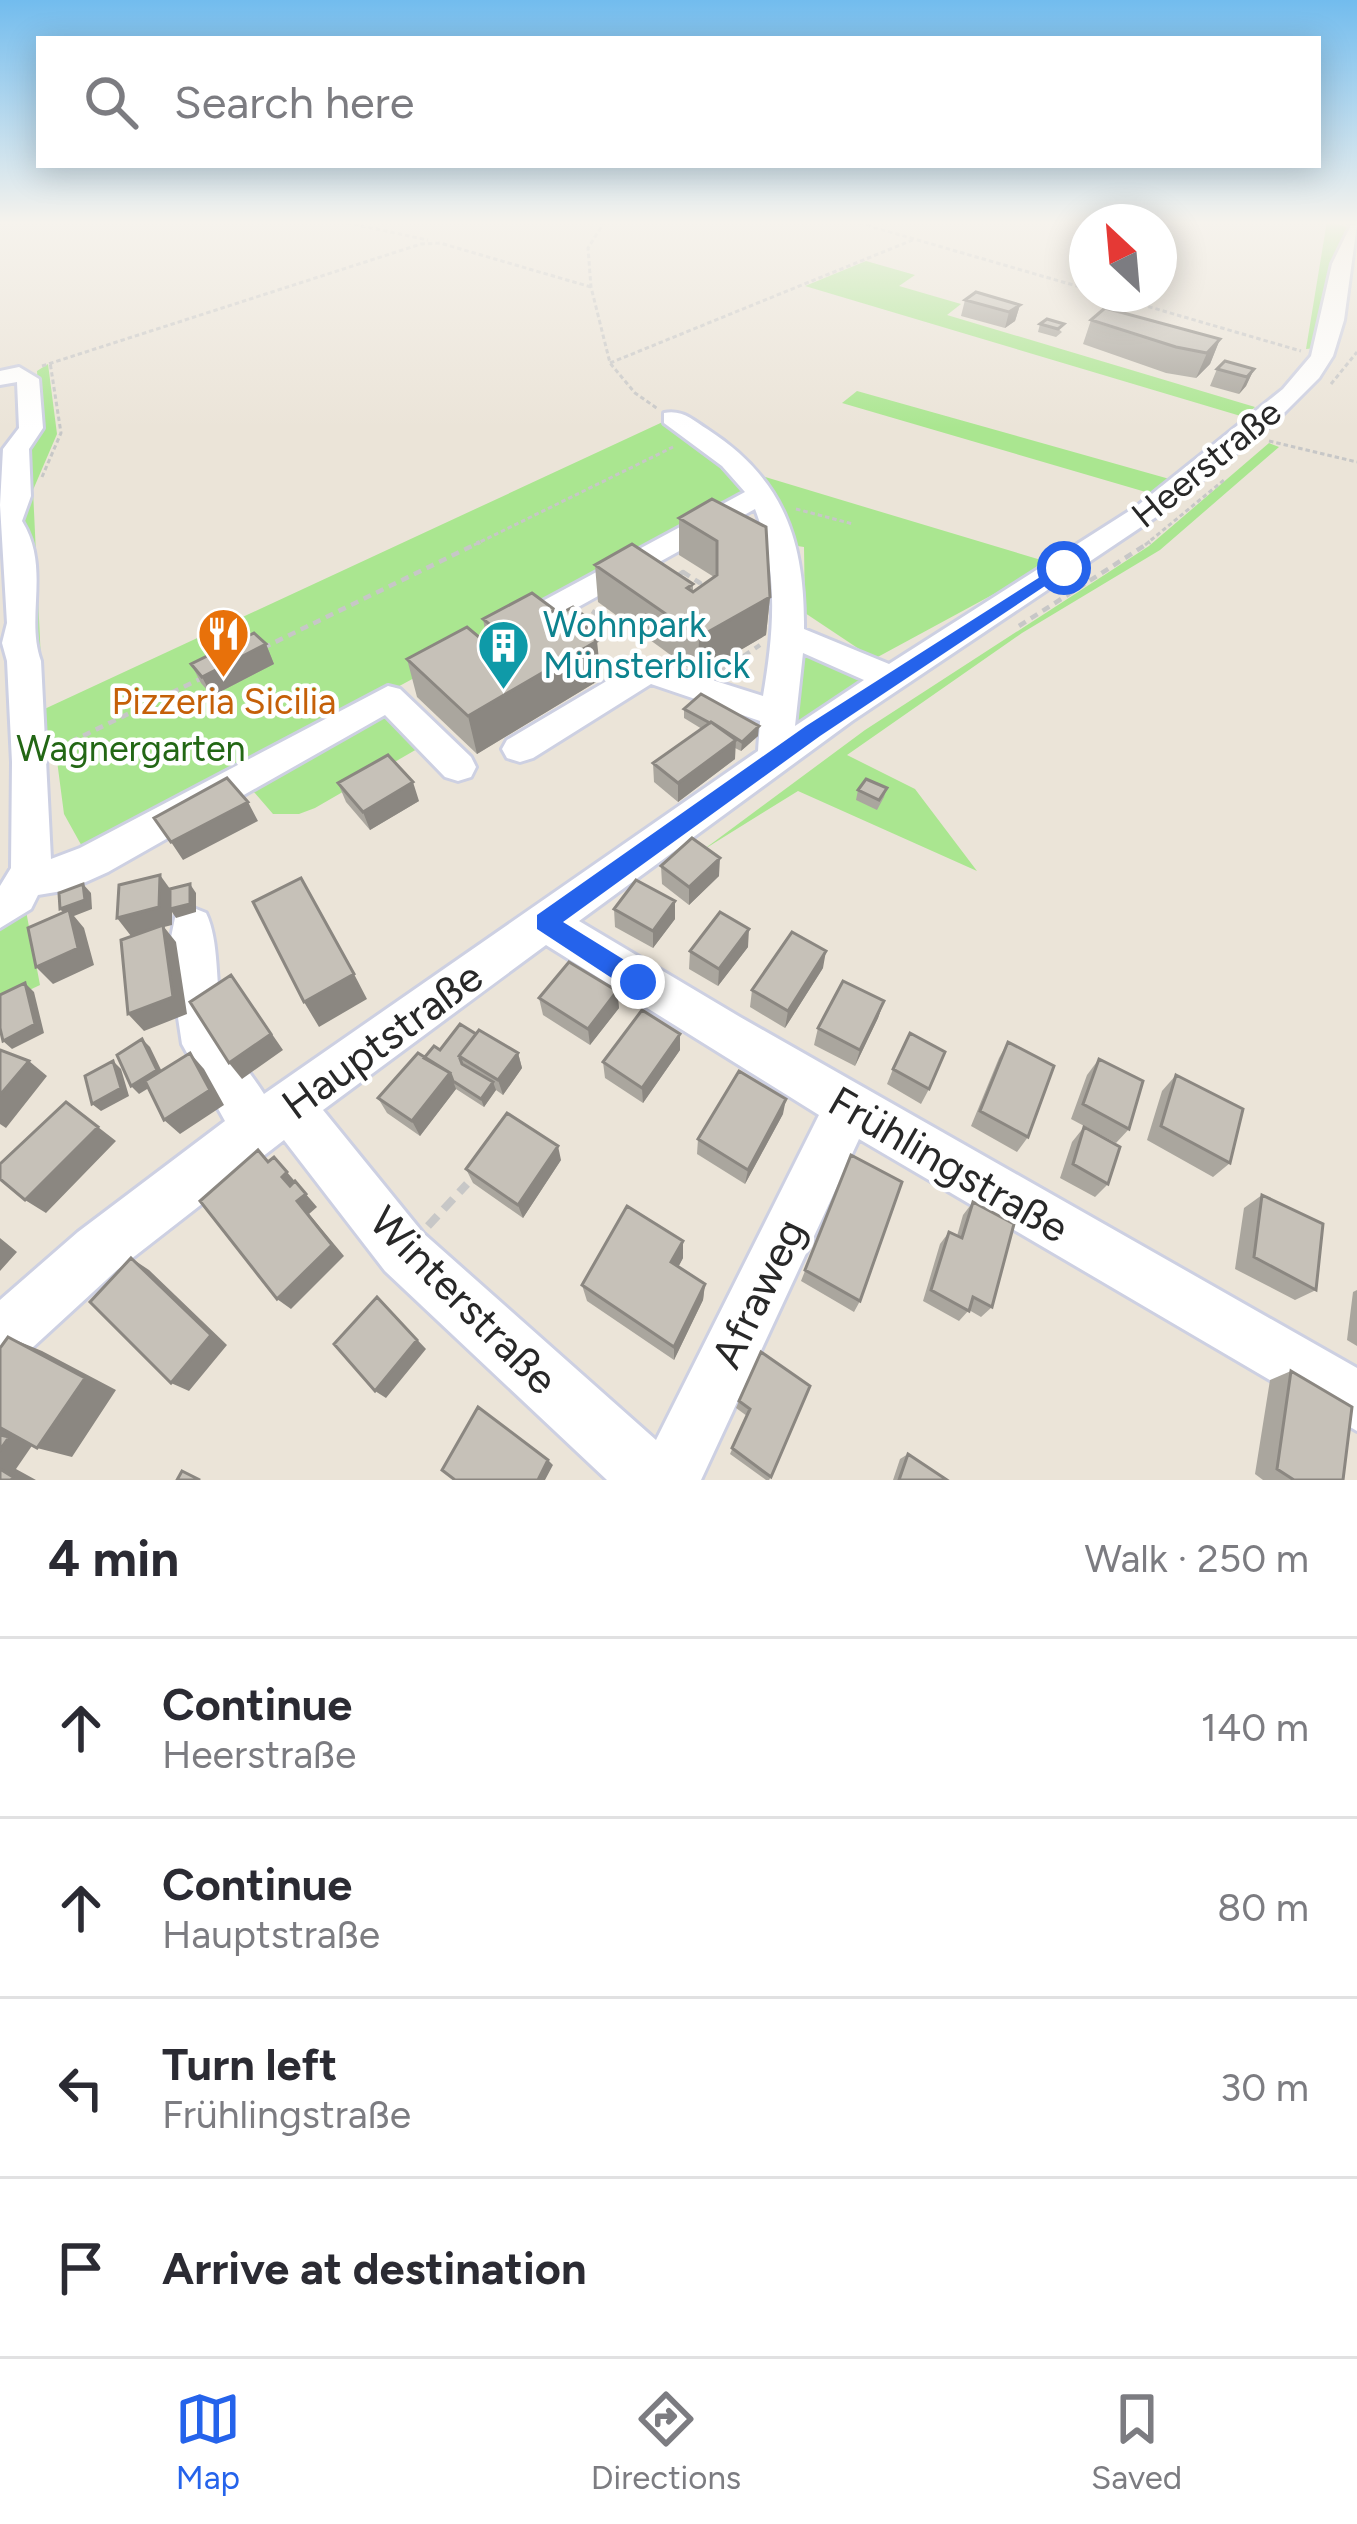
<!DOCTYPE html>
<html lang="en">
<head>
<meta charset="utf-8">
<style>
	body { margin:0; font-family:Figtree,sans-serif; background:#f2f2f3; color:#2b2b33 }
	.compass { position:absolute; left:1069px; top:204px; width:108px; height:108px; border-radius:50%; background:#fff; box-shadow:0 6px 30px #0003; rotate:334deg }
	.stop { position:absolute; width:36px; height:36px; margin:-27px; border:9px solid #2563eb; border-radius:50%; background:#fff }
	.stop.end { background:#2563eb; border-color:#fff; box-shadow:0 3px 12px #0008 }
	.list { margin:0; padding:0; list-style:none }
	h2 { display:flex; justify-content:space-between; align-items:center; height:156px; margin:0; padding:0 48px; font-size:51px }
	h2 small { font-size:39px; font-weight:400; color:#7c7c81 }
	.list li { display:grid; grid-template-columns:78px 1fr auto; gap:36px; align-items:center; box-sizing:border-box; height:180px; padding:0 48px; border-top:3px solid #e1e1e2 }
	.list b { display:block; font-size:45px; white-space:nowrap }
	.list p { margin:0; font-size:39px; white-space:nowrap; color:#7c7c81 }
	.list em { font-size:39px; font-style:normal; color:#7c7c81 }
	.icon { flex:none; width:66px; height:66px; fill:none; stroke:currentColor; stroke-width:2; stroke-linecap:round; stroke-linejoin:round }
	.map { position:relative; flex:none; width:1357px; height:1480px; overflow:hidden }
	.search { position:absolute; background:#fff; box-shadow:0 6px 30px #0003; left:36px; right:36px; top:36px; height:132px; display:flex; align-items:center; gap:30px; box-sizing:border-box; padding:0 42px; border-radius:0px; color:#7c7c81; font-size:45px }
	.sheet { height:876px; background:#fff }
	nav { display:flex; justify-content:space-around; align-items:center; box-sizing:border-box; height:168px; border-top:3px solid #e1e1e2; background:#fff; font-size:33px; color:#7c7c81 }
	nav a { display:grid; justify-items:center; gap:6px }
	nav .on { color:#2563eb }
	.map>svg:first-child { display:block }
	.green { fill:#aae690 }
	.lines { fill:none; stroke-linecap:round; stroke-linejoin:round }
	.minor-casing { stroke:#cdd0e2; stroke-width:6 }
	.path-far2 { stroke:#c7c7c7; stroke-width:3; stroke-dasharray:4.5 3; stroke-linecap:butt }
	.path-far1 { stroke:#c7c7c7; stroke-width:4.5; stroke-dasharray:8 6; stroke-linecap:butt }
	.path { stroke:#c7c7c7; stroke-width:8; stroke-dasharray:14 9; stroke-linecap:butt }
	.minor { fill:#fff; fill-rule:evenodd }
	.wall { fill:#aaa69e }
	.shaded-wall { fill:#8b8781 }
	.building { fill:#c6c1b8; stroke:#8b8781; stroke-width:3 }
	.route { fill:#2563eb }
	.labels { text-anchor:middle; stroke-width:9; stroke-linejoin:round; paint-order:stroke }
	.street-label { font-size:36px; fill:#282828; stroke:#fff }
	.culture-label { font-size:36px; fill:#0d838f; stroke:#fff; text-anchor:start }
	.food-label { font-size:36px; fill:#c56008; stroke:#fff }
	.park-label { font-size:36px; fill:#236715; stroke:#fff }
	.near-street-label { font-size:42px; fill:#282828; stroke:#fff }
</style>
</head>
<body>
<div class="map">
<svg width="1357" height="1480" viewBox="0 0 1357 1480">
	<rect width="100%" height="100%" fill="#ebe4d8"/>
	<path class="green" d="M 1327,221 L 1350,228 L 1333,265 L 1318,348 L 1306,349 Z
		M 866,261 L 915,275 L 899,286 L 961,304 L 947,315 L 1255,407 L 1244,417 L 805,286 Z
		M 48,364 L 57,434 L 33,490 L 43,704 L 17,511 L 21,450 L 40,422 L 37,371 Z
		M 857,391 L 1173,480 L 1156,495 L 842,403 Z
		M 667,420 L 730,462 L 721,469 L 751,496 L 94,851 L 84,850 L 64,814 L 56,753 L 45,743 L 38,712 Z
		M 1269,443 L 1279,447 L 1160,550 L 1022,633 L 847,755 L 915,789 L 977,871 L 798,791 L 703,850 L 865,730 L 1149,546 Z
		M 755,474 L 1051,563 L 874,659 L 805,613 L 804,547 L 791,545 Z
		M 801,650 L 872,675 L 800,724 L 791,723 Z
		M 388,713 L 424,745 L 315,808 L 299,814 L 273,814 L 247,784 Z
		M 23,895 L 40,985 L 0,1004 L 0,919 Z"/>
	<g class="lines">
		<defs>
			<path id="minor" d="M 1357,224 L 1344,320 L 1333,356 L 1319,378 L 1278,419 L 1156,517 L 852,721 L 579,921 L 740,1017 L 1357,1368 L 1357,1431 L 859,1139 L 701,1480 L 607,1480 L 385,1271 L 284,1140 L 117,1270 L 20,1359 L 0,1368 L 0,1300 L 78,1232 L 225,1121 L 182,1044 L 168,952 L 176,913 L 191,907 L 206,913 C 222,946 213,1000 227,1037 C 235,1056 253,1076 264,1094 L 758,751 L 760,721 L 651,684 L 533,758 L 520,762 L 507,758 L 502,749 L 507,740 L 637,663 L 652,661 L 763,696 C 774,632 779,571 755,509 L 524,637 L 502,637 L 497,630 L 502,623 L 745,492 L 722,466 L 664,423 L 664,413 C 682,409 693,420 707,429 C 783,478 805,540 804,629 L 889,664 L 1137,506 L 1283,389 L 1311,356 L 1332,264 L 1351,225 ZM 803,653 L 864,680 L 795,726 ZM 546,945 L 819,1115 L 656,1440 L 423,1233 L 323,1110 Z
				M 19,367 L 39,379 L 43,428 L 29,449 L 31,496 L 22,521 C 51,568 25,617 41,661 L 51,859 L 80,848 L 388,686 L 400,689 L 471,757 L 476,767 L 471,777 L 458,781 L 445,777 L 385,715 L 108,872 L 68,890 L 38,895 L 31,909 L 0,928 L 0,886 L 11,868 L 12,762 L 7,661 L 2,643 L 7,623 L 0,505 L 3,449 L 19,428 L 17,382 L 0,385 L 0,371 Z"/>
		</defs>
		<use href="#minor" class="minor-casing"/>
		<path class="path-far2" d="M 339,221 L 428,240
			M 605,221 L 588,248 L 591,287 L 610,363 L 635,393 L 658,409
			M 852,221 L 1087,289
			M 1105,294 L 1301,351
			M 610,363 L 915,239
			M 42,366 L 421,244 L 440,243 L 591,287
			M 1331,384 L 1357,352
			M 1269,441 L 1357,462
			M 42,477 L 61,433 L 50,362
			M 796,509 L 853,524
			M 474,545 L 673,447
			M 1145,545 L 1224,480"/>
		<path class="path-far1" d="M 683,572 L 700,583 L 700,605 L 694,609 L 660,586 Z
			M 592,611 L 603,618 L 610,616
			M 1019,626 L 1150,542
			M 263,648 L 480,542
			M 720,672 L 760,645
			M 58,748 L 204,677"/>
		<path class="path" d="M 428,1226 L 467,1184"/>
		<use href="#minor" class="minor"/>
	</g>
	<path class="wall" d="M 965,300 L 1020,305 L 1015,321 L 1005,328 L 961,316 Z
		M 1047,319 L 1062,332 L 1056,337 L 1038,332 L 1040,324 Z
		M 1091,320 L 1220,339 L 1210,364 L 1196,378 L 1166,373 L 1083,344 Z
		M 1217,369 L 1254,369 L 1246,386 L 1239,394 L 1210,386 Z
		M 712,499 L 770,597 L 766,635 L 698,675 L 598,602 L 595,565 L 693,584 L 693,592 L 714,577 L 679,555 L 679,518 Z
		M 556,616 L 591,621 L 601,679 L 477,754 L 417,697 L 407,659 L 488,645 L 483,619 Z
		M 266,644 L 274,664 L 212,696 L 201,683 L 191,664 Z
		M 684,709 L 758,736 L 741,751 L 735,748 L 735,759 L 678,802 L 654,782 L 653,763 L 702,729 L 684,718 Z
		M 338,783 L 419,801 L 370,830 L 346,802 Z
		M 887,788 L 884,797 L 877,810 L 856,800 L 858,790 Z
		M 661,866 L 719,876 L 689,905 L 662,884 Z
		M 614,909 L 675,919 L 653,948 L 615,927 Z
		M 748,947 L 718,986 L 689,969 L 690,951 Z
		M 823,968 L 785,1028 L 750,1007 L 752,990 Z
		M 617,991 L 619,1008 L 590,1045 L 543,1015 L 539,998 Z
		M 884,1001 L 878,1018 L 855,1066 L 814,1045 L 818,1028 Z
		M 476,1034 L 518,1053 L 522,1068 L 503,1095 L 496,1090 L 484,1107 L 456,1089 L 420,1136 L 387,1113 L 378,1098 L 424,1058 Z
		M 680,1034 L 680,1050 L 643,1103 L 605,1078 L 603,1062 Z
		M 1008,1042 L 1028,1137 L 1017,1152 L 971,1126 L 999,1058 Z
		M 1099,1059 L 1129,1129 L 1116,1143 L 1071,1119 L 1087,1075 Z
		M 893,1069 L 929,1089 L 921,1104 L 887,1084 Z
		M 1176,1075 L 1230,1163 L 1213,1177 L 1147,1140 L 1162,1091 Z
		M 783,1114 L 745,1184 L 697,1154 L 698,1139 Z
		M 1084,1127 L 1108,1184 L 1095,1197 L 1060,1178 L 1072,1142 Z
		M 851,1155 L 860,1301 L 854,1312 L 801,1281 Z
		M 561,1160 L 523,1218 L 473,1183 L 466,1169 Z
		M 1262,1195 L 1316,1290 L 1295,1300 L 1235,1269 L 1244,1208 Z
		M 973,1202 L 992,1307 L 981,1317 L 969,1310 L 959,1321 L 923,1301 L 940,1244 L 949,1232 L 957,1236 L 963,1215 Z
		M 683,1241 L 683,1258 L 678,1267 L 705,1284 L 703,1300 L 674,1360 L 587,1301 L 582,1285 Z
		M 1357,1290 L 1357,1346 L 1347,1340 L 1353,1292 Z
		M 761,1352 L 771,1477 L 769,1480 L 766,1480 L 730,1454 L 747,1416 L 736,1408 L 739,1401 Z
		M 1291,1371 L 1343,1480 L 1263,1480 L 1255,1474 L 1270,1380 Z
		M 908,1454 L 947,1480 L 893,1480 L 900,1459 Z"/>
	<path class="shaded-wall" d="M 1020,305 L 1015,321 L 1005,328 L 1009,312 Z
		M 1220,339 L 1210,364 L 1196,378 L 1207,353 Z
		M 1254,369 L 1246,386 L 1239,394 L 1247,377 Z
		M 770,597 L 766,635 L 698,675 L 699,637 Z
		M 591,621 L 593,644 L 597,641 L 601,679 L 477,754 L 468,716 L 579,627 Z
		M 266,644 L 274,664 L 212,696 L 202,677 Z
		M 759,726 L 758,736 L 741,751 L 742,742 Z
		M 736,740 L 735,759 L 678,802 L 678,783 Z
		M 413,782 L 419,801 L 370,830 L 363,812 Z
		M 248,802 L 258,821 L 183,860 L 171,842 Z
		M 720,858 L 719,876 L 689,905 L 689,887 Z
		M 160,875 L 173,893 L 190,884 L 196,893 L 196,912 L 176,918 L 172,912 L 172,925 L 164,927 L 176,942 L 187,1014 L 144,1031 L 128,1014 L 131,936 L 117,918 Z
		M 83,884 L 91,893 L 92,909 L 74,916 L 84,928 L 94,965 L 53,984 L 36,967 L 68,918 L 60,909 Z
		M 675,901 L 675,919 L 653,948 L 653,931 Z
		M 749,929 L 748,947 L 718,986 L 719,969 Z
		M 826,951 L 823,968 L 785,1028 L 788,1011 Z
		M 354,974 L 367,999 L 319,1027 L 304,1002 Z
		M 25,983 L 34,992 L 44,1033 L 12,1049 L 3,1041 Z
		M 617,991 L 619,1008 L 590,1045 L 588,1029 Z
		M 243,992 L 283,1050 L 242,1079 L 229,1063 Z
		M 884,1001 L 878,1018 L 855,1066 L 860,1050 Z
		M 680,1034 L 680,1050 L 643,1103 L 642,1088 Z
		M 142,1039 L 150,1047 L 165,1078 L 139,1094 L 131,1086 Z
		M 190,1053 L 204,1069 L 224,1105 L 180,1134 L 164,1120 Z
		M 518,1053 L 522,1068 L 503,1095 L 498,1080 Z
		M 29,1061 L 47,1076 L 6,1128 L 0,1124 L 0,1095 Z
		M 113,1061 L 121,1069 L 129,1096 L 101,1111 L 92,1104 Z
		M 450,1073 L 456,1089 L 420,1136 L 412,1121 Z
		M 493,1082 L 496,1090 L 484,1107 L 481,1099 Z
		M 786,1099 L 783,1114 L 745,1184 L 748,1170 Z
		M 98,1127 L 116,1141 L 46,1213 L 25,1200 Z
		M 558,1146 L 561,1160 L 523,1218 L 518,1205 Z
		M 274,1157 L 317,1207 L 309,1214 L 344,1256 L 291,1309 L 277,1299 L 297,1201 L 294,1190 L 282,1177 Z
		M 0,1238 L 17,1252 L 0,1271 Z
		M 683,1241 L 683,1258 L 672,1279 L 671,1262 Z
		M 131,1258 L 149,1270 L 227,1345 L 189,1391 L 171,1383 Z
		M 705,1284 L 703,1300 L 674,1360 L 674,1347 Z
		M 377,1297 L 426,1349 L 386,1398 L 375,1391 Z
		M 8,1337 L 42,1351 L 116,1390 L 72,1457 L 37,1448 Z
		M 0,1424 L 38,1437 L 16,1469 L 36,1480 L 11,1480 L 0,1469 Z
		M 548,1460 L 553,1465 L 545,1480 L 538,1480 Z"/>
	<path class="building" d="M 976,292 L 1020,305 L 1009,312 L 965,300 Z
		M 1105,308 L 1220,339 L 1207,353 L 1176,347 L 1091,320 Z
		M 1047,319 L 1064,324 L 1058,329 L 1040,324 Z
		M 1225,361 L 1254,369 L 1247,377 L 1217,369 Z
		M 712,499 L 766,527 L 770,597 L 699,637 L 595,565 L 632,544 L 693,584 L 687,588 L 693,592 L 717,575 L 717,541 L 679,518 Z
		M 532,593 L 555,610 L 546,615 L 550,619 L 573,607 L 591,621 L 579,627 L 597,641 L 468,716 L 407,659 L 467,627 L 492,648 L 508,639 L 483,619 Z
		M 254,633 L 266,644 L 202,677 L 191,664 Z
		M 701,694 L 759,726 L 742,742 L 711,722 L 710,723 L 684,709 Z
		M 711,722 L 736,740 L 678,783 L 653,763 Z
		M 388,755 L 413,782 L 363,812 L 338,783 Z
		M 227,778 L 248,802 L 171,842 L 154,818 Z
		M 866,779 L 887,788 L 879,800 L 858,790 Z
		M 692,838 L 720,858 L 689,887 L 661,866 Z
		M 160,875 L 159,907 L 117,918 L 119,885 Z
		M 301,878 L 354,974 L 304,1002 L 253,902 Z
		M 636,880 L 675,901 L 653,931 L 614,909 Z
		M 83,884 L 85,900 L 60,909 L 59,893 Z
		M 190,884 L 190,904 L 170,909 L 170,889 Z
		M 69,910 L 78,948 L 36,967 L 28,928 Z
		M 720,912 L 749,929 L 719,969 L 690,951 Z
		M 163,925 L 173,997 L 128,1014 L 121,940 Z
		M 792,932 L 826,951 L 788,1011 L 752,990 Z
		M 569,962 L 617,991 L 588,1029 L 539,998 Z
		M 231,975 L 271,1034 L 229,1063 L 190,1002 Z
		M 843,981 L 884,1001 L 860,1050 L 818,1028 Z
		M 25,983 L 35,1024 L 3,1041 L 0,1028 L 0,995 Z
		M 642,1010 L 680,1034 L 642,1088 L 603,1062 Z
		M 460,1024 L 476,1034 L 459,1056 L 462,1064 L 493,1082 L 481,1099 L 453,1081 L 450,1073 L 424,1058 L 434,1046 L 440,1050 Z
		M 479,1030 L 518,1053 L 498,1080 L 459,1056 Z
		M 910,1033 L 945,1052 L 929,1089 L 893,1069 Z
		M 142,1039 L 157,1070 L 131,1086 L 117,1055 Z
		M 1008,1042 L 1054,1066 L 1028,1137 L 980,1111 Z
		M 0,1050 L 29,1061 L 0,1095 Z
		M 190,1053 L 210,1090 L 164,1120 L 145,1081 Z
		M 418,1053 L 450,1073 L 412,1121 L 378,1098 Z
		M 1099,1059 L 1143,1081 L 1129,1129 L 1083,1104 Z
		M 113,1061 L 121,1088 L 92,1104 L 85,1076 Z
		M 739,1071 L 786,1099 L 748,1170 L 698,1139 Z
		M 1176,1075 L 1243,1109 L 1230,1163 L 1161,1126 Z
		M 66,1102 L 98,1127 L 25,1200 L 0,1179 L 0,1164 Z
		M 507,1113 L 558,1146 L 518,1205 L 466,1169 Z
		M 1084,1127 L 1120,1147 L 1108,1184 L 1073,1164 Z
		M 258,1150 L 268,1162 L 274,1157 L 287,1172 L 282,1177 L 290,1186 L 295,1181 L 306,1194 L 297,1201 L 332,1245 L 277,1299 L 200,1201 Z
		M 851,1155 L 902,1182 L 860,1301 L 805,1270 Z
		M 1262,1195 L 1323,1224 L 1316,1290 L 1254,1257 Z
		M 973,1202 L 1014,1224 L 992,1307 L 973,1297 L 969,1311 L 931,1290 L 949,1232 L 962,1238 Z
		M 627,1206 L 683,1241 L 671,1262 L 705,1284 L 674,1347 L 582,1285 Z
		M 131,1258 L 211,1335 L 171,1383 L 90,1302 Z
		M 377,1297 L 417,1340 L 375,1391 L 334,1344 Z
		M 8,1337 L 85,1378 L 37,1448 L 1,1428 L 0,1430 L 0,1348 Z
		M 761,1352 L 810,1386 L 771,1477 L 732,1448 L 750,1409 L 739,1401 Z
		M 1291,1371 L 1352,1407 L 1343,1480 L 1294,1480 L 1277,1469 Z
		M 478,1407 L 548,1460 L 538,1480 L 455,1480 L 442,1470 Z
		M 0,1435 L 9,1437 L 0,1450 Z
		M 908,1454 L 947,1480 L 899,1480 Z
		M 0,1469 L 13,1477 L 11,1480 L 0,1480 Z
		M 182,1471 L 200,1480 L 177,1480 Z"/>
	<linearGradient id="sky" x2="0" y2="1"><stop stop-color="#72bcee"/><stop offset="0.52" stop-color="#f6f3ed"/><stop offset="1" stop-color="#f6f3ed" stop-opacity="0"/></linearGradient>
	<rect width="1357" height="428" fill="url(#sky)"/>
	<path class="route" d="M 1059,565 L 1072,568 L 820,736 L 563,922 L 647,974 L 647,990 L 630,990 L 537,929 L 537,915 L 806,726 Z"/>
	<defs>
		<symbol id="restaurant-pin" viewBox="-11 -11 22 30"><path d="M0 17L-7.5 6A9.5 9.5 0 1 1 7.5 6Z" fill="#e8710a" stroke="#fff"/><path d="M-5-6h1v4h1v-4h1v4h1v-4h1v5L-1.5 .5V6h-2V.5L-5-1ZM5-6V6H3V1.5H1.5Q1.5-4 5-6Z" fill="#fff"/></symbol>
		<symbol id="building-pin" viewBox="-11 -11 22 30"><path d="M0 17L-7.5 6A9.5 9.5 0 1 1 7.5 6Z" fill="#0f9aa8" stroke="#fff"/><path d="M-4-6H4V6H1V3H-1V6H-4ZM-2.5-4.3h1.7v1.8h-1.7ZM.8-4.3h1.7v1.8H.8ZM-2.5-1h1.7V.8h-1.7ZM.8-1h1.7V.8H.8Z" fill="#fff"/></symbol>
	</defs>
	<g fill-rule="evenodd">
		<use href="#restaurant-pin" x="194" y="604" width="59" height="81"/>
		<use href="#building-pin" x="474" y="616" width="59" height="81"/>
	</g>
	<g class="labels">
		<g class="street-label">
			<text transform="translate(1206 463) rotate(-39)" y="13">Heerstraße</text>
		</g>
		<g class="culture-label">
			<text x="543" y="637">Wohnpark<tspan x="543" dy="41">Münsterblick</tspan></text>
		</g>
		<g class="food-label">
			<text x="224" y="714">Pizzeria Sicilia</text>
		</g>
		<g class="park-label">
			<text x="131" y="761">Wagnergarten</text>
		</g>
		<g class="near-street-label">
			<text transform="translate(382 1040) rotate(-36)" y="15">Hauptstraße</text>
			<text transform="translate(949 1164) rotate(30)" y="15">Frühlingstraße</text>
			<text transform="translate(758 1293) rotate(-64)" y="15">Afraweg</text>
			<text transform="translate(464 1300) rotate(45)" y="15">Winterstraße</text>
		</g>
	</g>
</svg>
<svg class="compass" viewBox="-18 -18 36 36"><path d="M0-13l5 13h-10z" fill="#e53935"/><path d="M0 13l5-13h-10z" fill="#7c7c81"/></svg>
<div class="stop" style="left:1064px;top:568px"></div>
<div class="stop end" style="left:638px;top:982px"></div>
<div class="search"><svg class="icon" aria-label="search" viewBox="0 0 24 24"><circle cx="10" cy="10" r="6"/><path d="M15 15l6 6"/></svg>Search here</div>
</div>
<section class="sheet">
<h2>4 min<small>Walk · 250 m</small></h2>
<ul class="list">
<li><svg class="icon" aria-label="ahead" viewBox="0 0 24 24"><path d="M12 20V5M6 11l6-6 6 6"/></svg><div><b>Continue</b><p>Heerstraße</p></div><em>140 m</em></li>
<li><svg class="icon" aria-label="ahead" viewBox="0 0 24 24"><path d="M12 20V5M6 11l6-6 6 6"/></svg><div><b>Continue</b><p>Hauptstraße</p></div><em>80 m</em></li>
<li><svg class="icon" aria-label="left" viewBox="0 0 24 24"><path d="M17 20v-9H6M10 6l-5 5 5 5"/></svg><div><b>Turn left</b><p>Frühlingstraße</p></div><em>30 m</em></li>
<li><svg class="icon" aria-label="arrive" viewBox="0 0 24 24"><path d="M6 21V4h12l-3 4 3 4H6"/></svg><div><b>Arrive at destination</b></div></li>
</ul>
</section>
<nav>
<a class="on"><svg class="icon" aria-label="map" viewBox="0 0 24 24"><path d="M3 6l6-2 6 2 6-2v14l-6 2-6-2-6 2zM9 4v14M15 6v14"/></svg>Map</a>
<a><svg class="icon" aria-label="directions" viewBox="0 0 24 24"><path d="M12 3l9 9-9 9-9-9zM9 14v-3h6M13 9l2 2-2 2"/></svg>Directions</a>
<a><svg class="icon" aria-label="saved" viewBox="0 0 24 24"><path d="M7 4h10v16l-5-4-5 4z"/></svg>Saved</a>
</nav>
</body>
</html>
